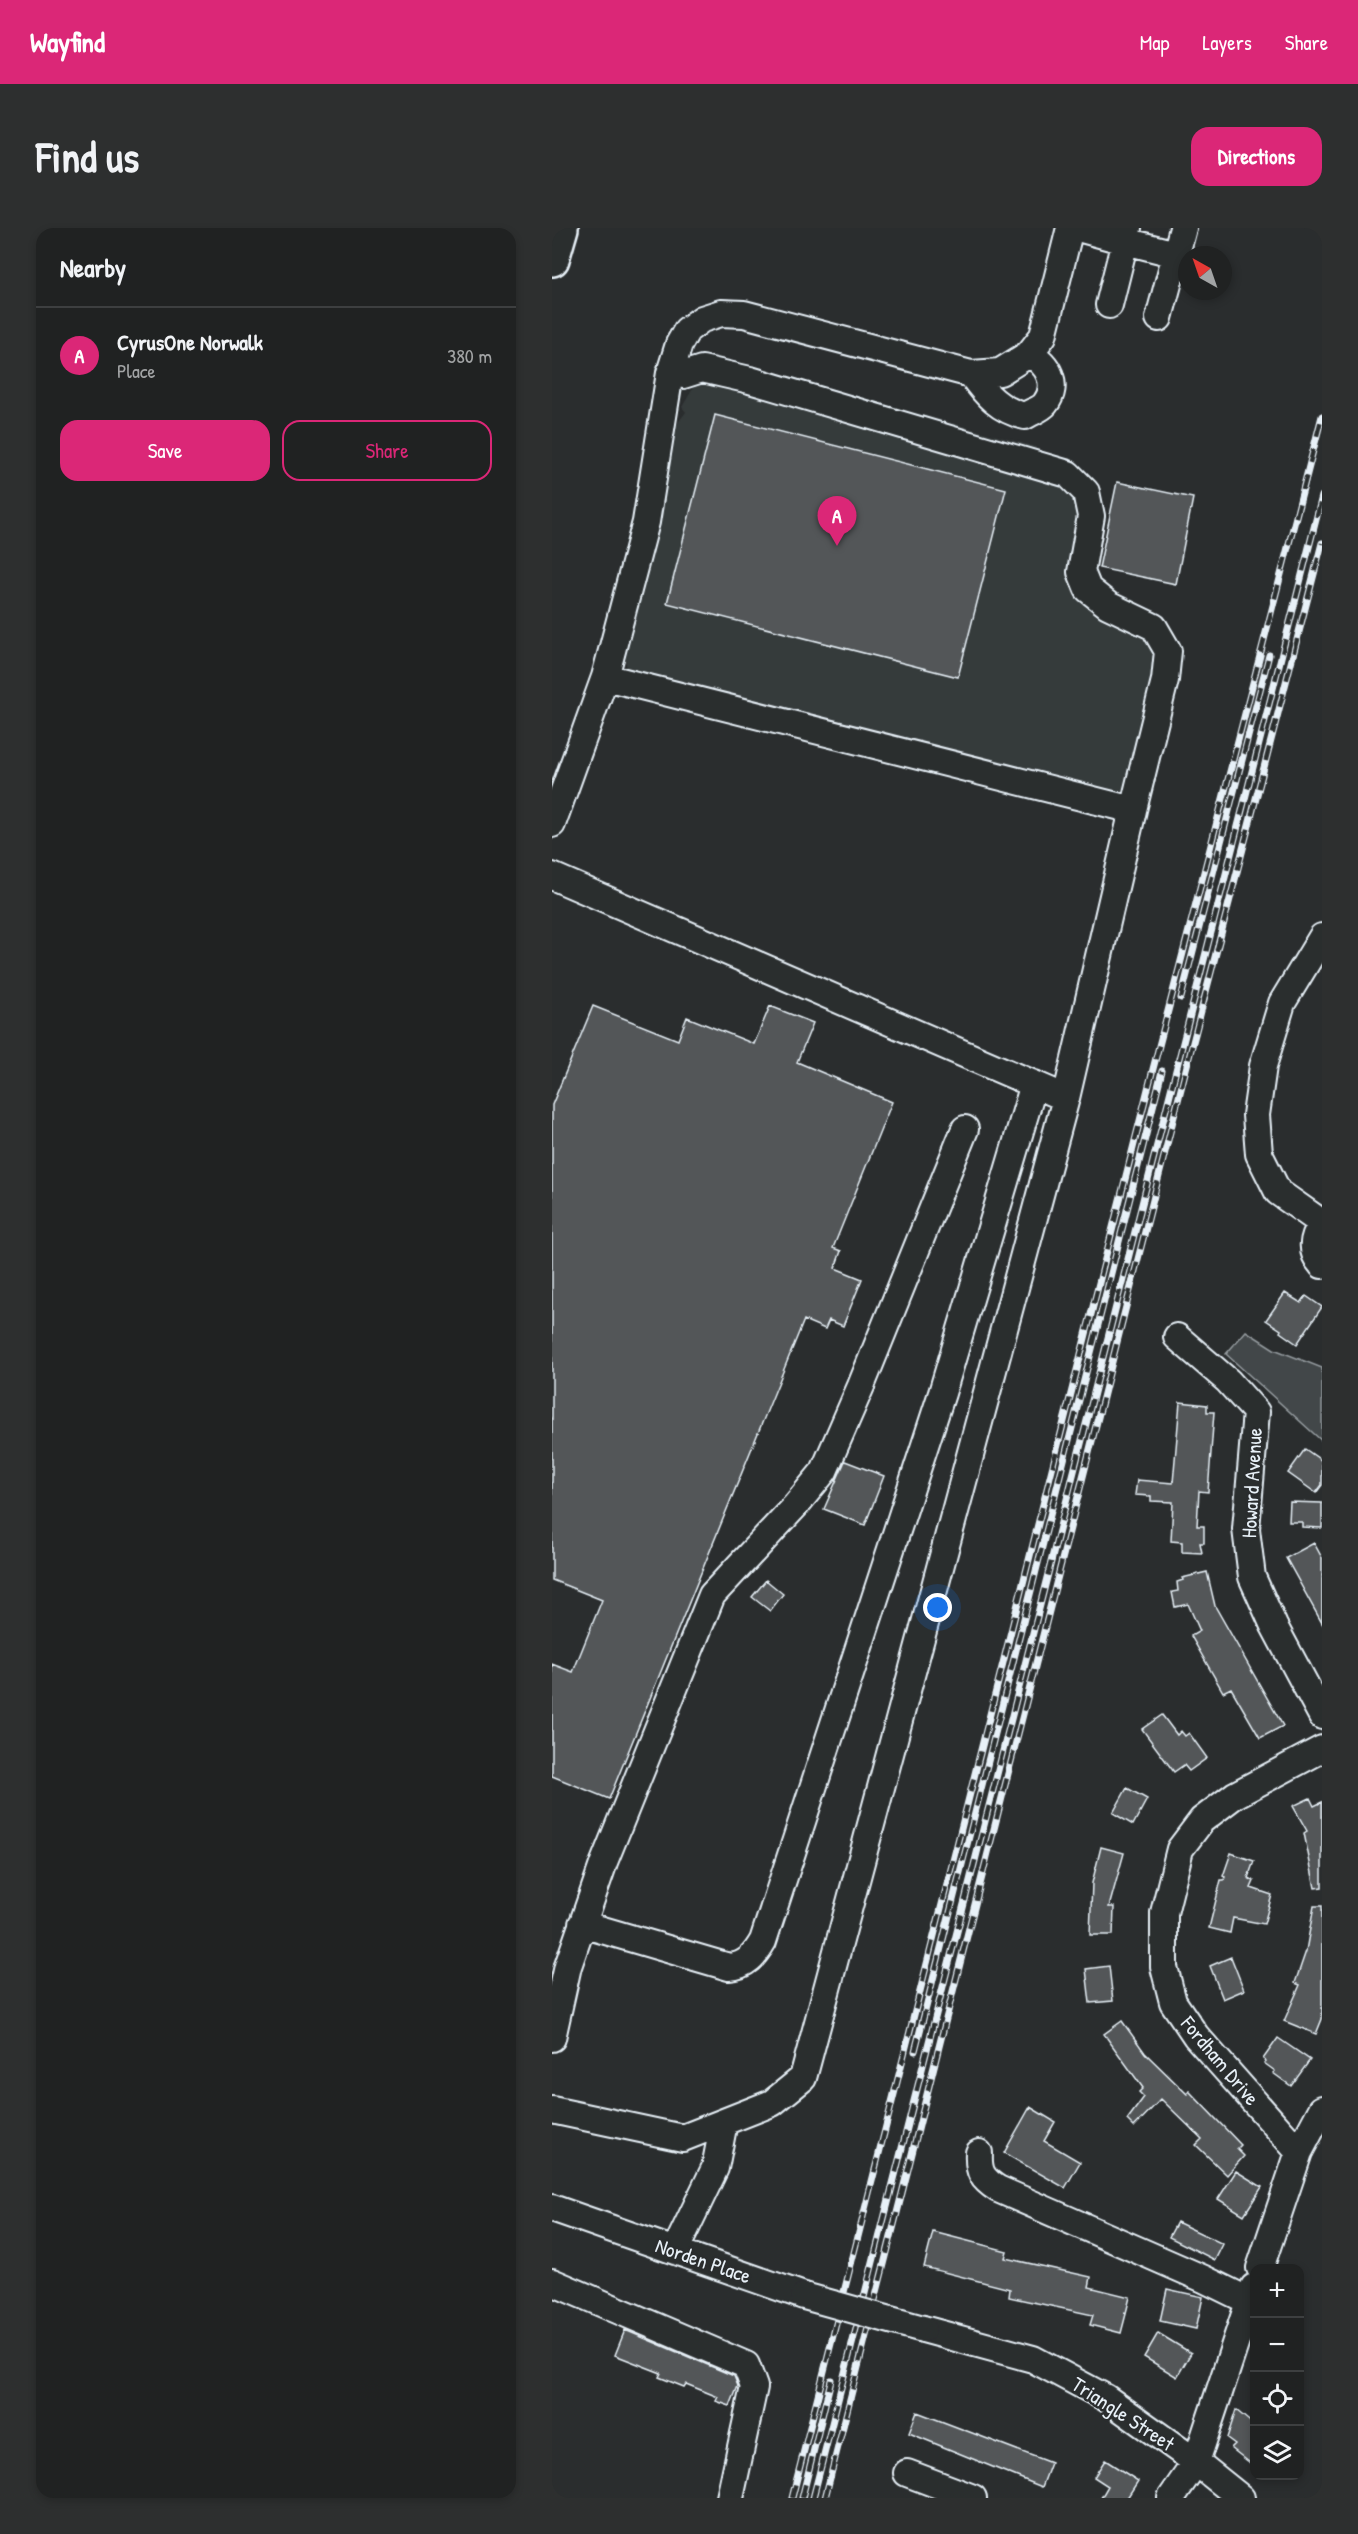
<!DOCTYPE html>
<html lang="en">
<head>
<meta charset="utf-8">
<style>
	body { margin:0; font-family:"Patrick Hand",sans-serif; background:#2d2f2f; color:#f1f3f6 }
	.controls { position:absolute; right:18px; bottom:18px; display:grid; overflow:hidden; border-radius:12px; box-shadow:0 3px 9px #0003 }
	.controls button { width:54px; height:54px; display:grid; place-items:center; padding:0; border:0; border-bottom:2px solid #3d3f40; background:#202222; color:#f1f3f6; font:30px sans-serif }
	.compass { position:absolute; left:626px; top:18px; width:54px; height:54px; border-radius:50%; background:#202222; box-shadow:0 3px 9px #0003; rotate:320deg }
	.you { position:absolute; left:386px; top:1380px; width:21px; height:21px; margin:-15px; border:4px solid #fff; border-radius:50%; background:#1a73e8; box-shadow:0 0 0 9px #1a73e833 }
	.badge { display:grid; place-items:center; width:39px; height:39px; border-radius:50%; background:#db2777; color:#fff; font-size:20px; font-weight:700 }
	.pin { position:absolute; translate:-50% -50px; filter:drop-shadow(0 2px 3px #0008) }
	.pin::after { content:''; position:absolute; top:32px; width:21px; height:18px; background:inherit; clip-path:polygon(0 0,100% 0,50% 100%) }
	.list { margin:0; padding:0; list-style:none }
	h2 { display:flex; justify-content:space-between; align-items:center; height:78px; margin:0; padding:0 24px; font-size:26px }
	h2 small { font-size:20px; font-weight:400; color:#a2a4a5 }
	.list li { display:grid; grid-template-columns:39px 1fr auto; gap:18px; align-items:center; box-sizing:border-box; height:96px; padding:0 24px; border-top:2px solid #3d3f40 }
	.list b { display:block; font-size:22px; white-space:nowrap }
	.list p { margin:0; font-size:20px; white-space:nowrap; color:#a2a4a5 }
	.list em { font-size:20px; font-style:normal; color:#a2a4a5 }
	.actions { display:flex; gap:12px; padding:18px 24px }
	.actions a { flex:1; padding:14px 0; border:2px solid #db2777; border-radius:18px; text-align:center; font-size:21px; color:#db2777 }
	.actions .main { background:#db2777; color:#fff }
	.icon { flex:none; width:33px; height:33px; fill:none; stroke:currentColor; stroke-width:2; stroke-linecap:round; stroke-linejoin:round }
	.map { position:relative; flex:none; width:770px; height:2270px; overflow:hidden; border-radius:18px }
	header { display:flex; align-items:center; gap:36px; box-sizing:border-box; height:84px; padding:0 30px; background:#db2777; color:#fff }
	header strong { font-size:28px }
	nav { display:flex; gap:33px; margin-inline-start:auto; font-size:21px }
	.intro { display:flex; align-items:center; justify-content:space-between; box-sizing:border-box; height:144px; padding:0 36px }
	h1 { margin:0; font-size:42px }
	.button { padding:15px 27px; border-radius:18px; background:#db2777; color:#fff; font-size:21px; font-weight:700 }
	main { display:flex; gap:36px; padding:0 36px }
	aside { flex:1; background:#202222; border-radius:18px; box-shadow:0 3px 9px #0003 }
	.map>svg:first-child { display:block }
	.built { fill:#363a3b }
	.green { fill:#424648; stroke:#959ca0; stroke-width:1.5 }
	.building { fill:#535759; stroke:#e8f1f8; stroke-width:1.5 }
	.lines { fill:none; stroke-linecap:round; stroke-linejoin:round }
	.minor-casing { stroke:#e8f1f8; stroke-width:30 }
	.highway-casing { stroke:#e8f1f8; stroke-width:38 }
	.minor { stroke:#2a2d2e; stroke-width:26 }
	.highway { stroke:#2a2d2e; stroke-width:33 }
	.rail-casing { stroke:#e8f1f8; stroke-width:7 }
	.rail { stroke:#2a2d2e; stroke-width:4.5; stroke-dasharray:14; stroke-linecap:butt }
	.minor-bridge-casing { stroke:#e8f1f8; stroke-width:30; stroke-linecap:butt }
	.minor-bridge { stroke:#2a2d2e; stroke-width:26 }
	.labels { text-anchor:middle; stroke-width:5; stroke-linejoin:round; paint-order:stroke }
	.street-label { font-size:21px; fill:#e8f1f8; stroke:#2a2d2e }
</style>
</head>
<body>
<header>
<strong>Wayfind</strong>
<nav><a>Map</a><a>Layers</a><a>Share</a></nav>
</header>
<div class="intro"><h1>Find us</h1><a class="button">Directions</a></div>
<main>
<aside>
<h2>Nearby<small></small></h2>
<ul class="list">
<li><span class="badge">A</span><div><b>CyrusOne Norwalk</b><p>Place</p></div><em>380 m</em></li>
</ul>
<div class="actions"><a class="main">Save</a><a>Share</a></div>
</aside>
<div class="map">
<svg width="770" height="2270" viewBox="0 0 770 2270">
	<rect width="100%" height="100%" fill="#2a2d2e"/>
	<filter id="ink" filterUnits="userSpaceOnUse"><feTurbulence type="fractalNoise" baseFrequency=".0167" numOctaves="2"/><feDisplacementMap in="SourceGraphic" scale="12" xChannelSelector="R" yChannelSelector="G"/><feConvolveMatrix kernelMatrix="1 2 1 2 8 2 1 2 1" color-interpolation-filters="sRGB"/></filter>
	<g filter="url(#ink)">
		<path class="built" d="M 161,127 L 484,219 L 477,245 L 506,256 L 513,261 L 523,275 L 524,298 L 518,339 L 591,408 L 602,429 L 603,444 L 574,560 L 565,565 L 76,443 L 71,424 L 124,197 L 134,184 L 130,179 Z"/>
		<path class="green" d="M 694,1103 L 722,1121 L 770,1140 L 770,1213 L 674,1126 Z"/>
		<path class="building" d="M 163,187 L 454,261 L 406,449 L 115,375 Z
			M 565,254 L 641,270 L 624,356 L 547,340 Z
			M 41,778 L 126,812 L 135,789 L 202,816 L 218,778 L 261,795 L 245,834 L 340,874 L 281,1020 L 289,1023 L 283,1040 L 310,1051 L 291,1098 L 277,1092 L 273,1101 L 252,1092 L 57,1571 L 0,1548 L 0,1436 L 21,1444 L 50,1372 L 0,1352 L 0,877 Z
			M 733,1065 L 749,1075 L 754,1068 L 770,1079 L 745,1116 L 728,1104 L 729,1102 L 714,1092 Z
			M 628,1174 L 655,1177 L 655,1184 L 662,1184 L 656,1264 L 647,1263 L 645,1298 L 652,1298 L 652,1315 L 648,1315 L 650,1325 L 630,1324 L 630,1314 L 619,1313 L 621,1274 L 599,1273 L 599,1268 L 583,1267 L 585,1252 L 621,1255 Z
			M 753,1221 L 770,1233 L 770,1257 L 764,1265 L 736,1245 Z
			M 293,1233 L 332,1248 L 313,1297 L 272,1281 Z
			M 738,1274 L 770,1275 L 770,1300 L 750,1299 L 750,1294 L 737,1294 Z
			M 762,1315 L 770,1330 L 770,1395 L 734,1330 Z
			M 655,1344 L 663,1378 L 731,1498 L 708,1510 L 679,1460 L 671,1464 L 639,1408 L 648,1403 L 636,1376 L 623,1379 L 620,1364 L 626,1363 L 625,1354 L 631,1352 L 630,1350 Z
			M 214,1352 L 231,1366 L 218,1383 L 200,1369 Z
			M 610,1487 L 625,1507 L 629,1503 L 633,1508 L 637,1505 L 655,1530 L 637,1543 L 632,1537 L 622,1544 L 590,1501 Z
			M 575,1560 L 595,1571 L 581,1597 L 561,1585 Z
			M 758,1570 L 762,1578 L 770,1574 L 770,1659 L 763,1660 L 752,1605 L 755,1603 L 741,1578 Z
			M 549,1619 L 572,1625 L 557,1679 L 562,1679 L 561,1707 L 538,1707 L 540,1655 Z
			M 679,1625 L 702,1633 L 696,1650 L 702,1653 L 699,1660 L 720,1667 L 712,1696 L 681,1690 L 678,1705 L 657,1700 L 669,1652 L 672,1652 L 673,1649 L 671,1648 Z
			M 762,1678 L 770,1678 L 770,1791 L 764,1806 L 732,1793 L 748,1757 L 743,1755 L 754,1723 Z
			M 679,1729 L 692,1762 L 671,1771 L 658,1738 Z
			M 557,1738 L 561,1773 L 538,1775 L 534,1741 Z
			M 570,1793 L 593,1825 L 635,1866 L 637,1863 L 689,1917 L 685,1921 L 692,1928 L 675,1947 L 644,1917 L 650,1911 L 609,1871 L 582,1899 L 575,1892 L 592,1869 L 587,1864 L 591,1860 L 552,1806 Z
			M 726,1810 L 758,1832 L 739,1858 L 721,1845 L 723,1843 L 712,1835 L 714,1833 L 711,1831 Z
			M 478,1879 L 503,1894 L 492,1913 L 528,1934 L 513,1960 L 452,1925 Z
			M 684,1943 L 710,1959 L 692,1987 L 666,1971 Z
			M 625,1994 L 671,2016 L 663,2032 L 617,2009 Z
			M 381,2004 L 455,2023 L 453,2030 L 539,2049 L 537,2059 L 578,2069 L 574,2085 L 572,2084 L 574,2086 L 569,2105 L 538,2097 L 541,2087 L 457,2069 L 458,2061 L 372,2039 Z
			M 615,2061 L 651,2069 L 644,2101 L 608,2093 Z
			M 73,2102 L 182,2148 L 186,2158 L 178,2178 L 164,2173 L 166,2169 L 134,2156 L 132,2159 L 107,2149 L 109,2145 L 63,2127 Z
			M 606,2105 L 639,2125 L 625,2149 L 592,2129 Z
			M 684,2182 L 702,2197 L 702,2238 L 679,2220 L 683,2216 L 675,2210 Z
			M 365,2184 L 499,2235 L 490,2259 L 357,2205 Z
			M 553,2232 L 586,2253 L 575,2270 L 549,2270 L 556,2258 L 542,2249 Z"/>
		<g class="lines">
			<defs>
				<path id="minor" d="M 526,0 L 573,13 L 557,77
					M 576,0 L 573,13 L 624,26
					M 607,90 L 631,0
					M 419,146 C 434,167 447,182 473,188 C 479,184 489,181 493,176 C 508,157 496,135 477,126
					M 53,449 L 581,582 L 613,452 L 616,423 L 602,399 L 556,377 L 536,361 L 529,344 L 539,288 L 534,264 L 516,246 L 198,152 L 150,141 L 131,147 L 118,145
					M 0,596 L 53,449 L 94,294 L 118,145 L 127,116 L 135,102 L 150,91 L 169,85 L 192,86 L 419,146 L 448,144 L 477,126 L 491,108 L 518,0
					M 0,648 L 514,870 L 581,582
					M 770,709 L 730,775 L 711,838 L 704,887 L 707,926 L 726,964 L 770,995
					M 770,996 C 760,1010 758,1024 770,1037
					M 625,1109 L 676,1153 L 704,1184 L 694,1301 L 700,1349 L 722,1398 L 770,1488
					M 30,1696 L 177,1739 C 194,1738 203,1727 211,1713 L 390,1165 L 482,856
					M 0,1810 L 16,1738 L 52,1634 L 160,1367 L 244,1277 L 272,1243 L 309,1158 L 413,901
					M 0,1882 L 131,1910 L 220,1875 L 251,1850 L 514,870
					M 747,1924 L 644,1808 L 621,1774 L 612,1739 L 612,1685 L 628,1621 L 650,1592 L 683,1567 L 770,1521
					M 427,1925 C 426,1944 430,1951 446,1961 L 652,2051 L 697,2073
					M 0,1980 L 252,2068
					M 123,2023 L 163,1940 L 172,1894
					M 708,2040 L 747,1924 L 770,1881
					M 0,2054 L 194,2137 L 202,2159 L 178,2270
					M 371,2101 L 481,2131 L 554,2170 L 644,2234 L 689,2270
					M 355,2245 L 421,2270
					M 619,2270 L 644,2234 L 702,2059"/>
				<path id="highway" d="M 0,31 L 9,0"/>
			</defs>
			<use href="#minor" class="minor-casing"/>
			<use href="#highway" class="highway-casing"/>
			<use href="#minor" class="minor"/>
			<use href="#highway" class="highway"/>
			<defs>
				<path id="rail" d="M 629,770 L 717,427
					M 363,1823 L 610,843
					M 240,2270 L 601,841 L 770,188
					M 250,2270 L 279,2152
					M 261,2270 L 770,268
					M 273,2270 L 632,849 L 770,315"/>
			</defs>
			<use href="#rail" class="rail-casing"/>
			<use href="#rail" class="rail"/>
			<defs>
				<path id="minor-bridge" d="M 252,2068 L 371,2101"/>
			</defs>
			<use href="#minor-bridge" class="minor-bridge-casing"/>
			<use href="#minor-bridge" class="minor-bridge"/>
		</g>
	</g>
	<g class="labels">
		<g class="street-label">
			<text transform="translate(700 1255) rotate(-87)" y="7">Howard Avenue</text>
			<text transform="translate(668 1833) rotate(50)" y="7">Fordham Drive</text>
			<text transform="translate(151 2033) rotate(19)" y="7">Norden Place</text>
			<text transform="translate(571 2186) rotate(33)" y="7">Triangle Street</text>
		</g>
	</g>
</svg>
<div class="controls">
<button>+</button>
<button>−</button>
<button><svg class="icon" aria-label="locate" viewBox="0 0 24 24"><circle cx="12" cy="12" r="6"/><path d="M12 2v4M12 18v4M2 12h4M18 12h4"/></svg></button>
<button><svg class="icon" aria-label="layers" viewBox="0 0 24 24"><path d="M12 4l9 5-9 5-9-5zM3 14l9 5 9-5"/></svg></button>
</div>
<svg class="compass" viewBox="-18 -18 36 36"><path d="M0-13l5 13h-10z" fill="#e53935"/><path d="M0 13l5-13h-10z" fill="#a2a4a5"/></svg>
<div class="you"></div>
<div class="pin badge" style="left:285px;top:318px">A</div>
</div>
</main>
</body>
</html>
